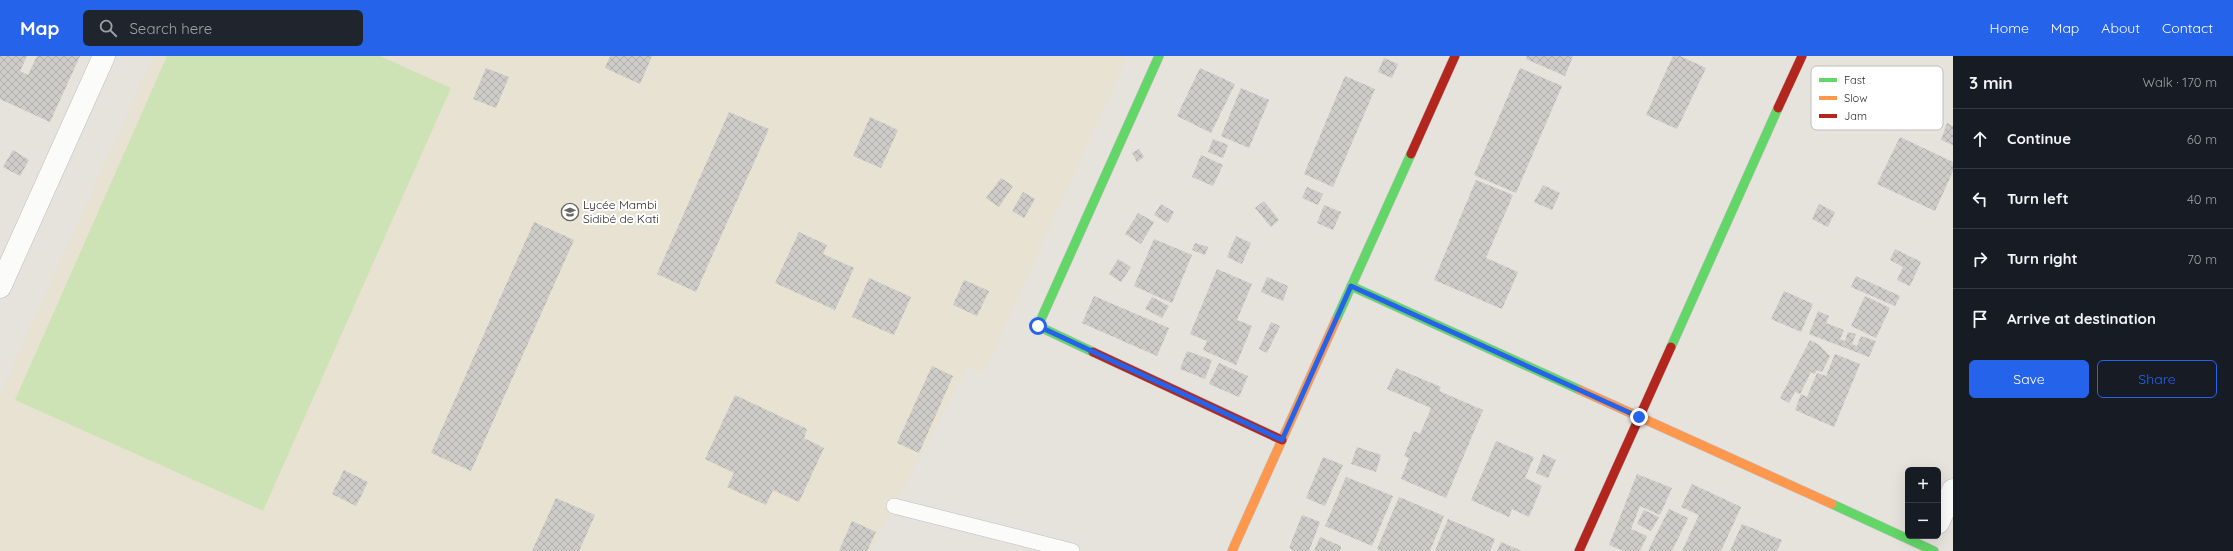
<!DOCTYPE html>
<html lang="en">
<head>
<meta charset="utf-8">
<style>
	body { margin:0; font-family:Quicksand,sans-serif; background:#20242c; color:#f1f3f6 }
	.controls { position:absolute; right:12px; bottom:12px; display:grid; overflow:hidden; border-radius:6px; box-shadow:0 4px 16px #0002 }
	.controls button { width:36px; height:36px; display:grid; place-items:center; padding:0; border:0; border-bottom:1px solid #363941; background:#171b24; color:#f1f3f6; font:20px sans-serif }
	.stop { position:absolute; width:12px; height:12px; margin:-9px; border:3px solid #2563eb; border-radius:50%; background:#fff }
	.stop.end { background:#2563eb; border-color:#fff; box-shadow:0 1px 4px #0008 }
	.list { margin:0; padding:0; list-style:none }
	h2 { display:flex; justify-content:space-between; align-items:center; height:52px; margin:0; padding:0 16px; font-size:17px }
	h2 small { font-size:13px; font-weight:400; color:#9ea1a6 }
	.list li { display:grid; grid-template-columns:26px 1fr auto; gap:12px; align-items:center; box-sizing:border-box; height:60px; padding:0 16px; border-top:1px solid #363941 }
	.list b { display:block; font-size:15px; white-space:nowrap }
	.list em { font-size:13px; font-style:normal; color:#9ea1a6 }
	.actions { display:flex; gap:8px; padding:12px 16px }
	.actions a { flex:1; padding:9px 0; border:1px solid #2563eb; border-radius:6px; text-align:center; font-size:14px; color:#2563eb }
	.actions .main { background:#2563eb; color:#fff }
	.icon { flex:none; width:22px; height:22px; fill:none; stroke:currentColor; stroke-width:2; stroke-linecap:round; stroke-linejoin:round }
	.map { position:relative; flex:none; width:1953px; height:495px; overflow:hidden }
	header { display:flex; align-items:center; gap:24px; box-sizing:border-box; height:56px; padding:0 20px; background:#2563eb; color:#fff }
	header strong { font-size:19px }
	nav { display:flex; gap:22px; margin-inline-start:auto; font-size:14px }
	.search { width:280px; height:36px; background:#20242c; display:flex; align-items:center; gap:10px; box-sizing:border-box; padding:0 14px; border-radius:6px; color:#9ea1a6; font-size:15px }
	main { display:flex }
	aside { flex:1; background:#171b24 }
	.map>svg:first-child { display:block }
	.education { fill:#e8e2d2 }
	.pitch { fill:#cee3b5 }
	.building { fill:url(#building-cross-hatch) }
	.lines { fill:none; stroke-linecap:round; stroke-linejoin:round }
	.lane-casing { stroke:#bfbebe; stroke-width:16 }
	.street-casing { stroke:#bfbebe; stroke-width:23 }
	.fast-casing { stroke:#bfbebe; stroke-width:10 }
	.slow-casing { stroke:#bfbebe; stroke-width:10 }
	.jam-casing { stroke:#bfbebe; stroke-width:10 }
	.lane { stroke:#fbfbfa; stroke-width:15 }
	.street { stroke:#fbfbfa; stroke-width:22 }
	.fast { stroke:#63d668; stroke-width:9 }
	.slow { stroke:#ff974d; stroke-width:9 }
	.jam { stroke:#b3261e; stroke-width:9 }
	.route { stroke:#2563eb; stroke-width:5 }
	.labels { text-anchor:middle; stroke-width:4; stroke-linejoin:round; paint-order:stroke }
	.poi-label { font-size:12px; fill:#272727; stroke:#fff; text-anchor:start }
	.key { fill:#fff; stroke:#bebebe; stroke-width:1 }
	.key-label { font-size:11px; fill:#272727 }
</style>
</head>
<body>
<header>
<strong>Map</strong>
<div class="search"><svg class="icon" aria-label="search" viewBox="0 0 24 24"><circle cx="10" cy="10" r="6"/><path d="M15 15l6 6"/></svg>Search here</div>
<nav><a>Home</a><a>Map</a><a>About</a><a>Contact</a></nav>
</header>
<main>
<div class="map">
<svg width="1953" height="495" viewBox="0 0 1953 495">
	<defs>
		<pattern id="building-cross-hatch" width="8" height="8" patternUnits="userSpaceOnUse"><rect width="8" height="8" fill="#ceccc8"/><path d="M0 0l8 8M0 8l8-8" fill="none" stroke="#b1afac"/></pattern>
	</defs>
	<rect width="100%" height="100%" fill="#e6e2dc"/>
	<path class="education" d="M 154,0 L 1127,0 L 984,316 L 967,312 L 870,495 L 0,495 L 0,339 Z"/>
	<path class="pitch" d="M 167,0 L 380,0 L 451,32 L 263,455 L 15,344 Z"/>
	<path class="building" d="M 0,0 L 27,0 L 20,15 L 28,19 L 37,0 L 80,0 L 50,66 L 0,43 Z
		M 610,0 L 652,0 L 640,28 L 605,12 Z
		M 1527,0 L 1573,0 L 1565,20 L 1526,3 Z
		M 1673,0 L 1680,0 L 1706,12 L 1677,73 L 1646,59 Z
		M 1384,2 L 1398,8 L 1392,22 L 1378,16 Z
		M 486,12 L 509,21 L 496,52 L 473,43 Z
		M 1200,12 L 1235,28 L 1211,77 L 1177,60 Z
		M 1520,12 L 1562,30 L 1516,137 L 1474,119 Z
		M 1345,20 L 1375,33 L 1333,131 L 1304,118 Z
		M 1241,32 L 1269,44 L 1249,92 L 1221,80 Z
		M 729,56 L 769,73 L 696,236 L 657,218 Z
		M 870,61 L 898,74 L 881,112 L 853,100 Z
		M 1947,67 L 1953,70 L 1953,89 L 1941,84 Z
		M 1900,81 L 1953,106 L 1953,115 L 1935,155 L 1877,128 Z
		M 1213,83 L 1228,89 L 1223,102 L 1208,96 Z
		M 1139,93 L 1144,101 L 1137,106 L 1132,97 Z
		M 13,94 L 29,104 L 20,120 L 3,111 Z
		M 1201,99 L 1223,109 L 1213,130 L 1192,121 Z
		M 1001,122 L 1013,130 L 999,151 L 986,142 Z
		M 1476,124 L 1513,139 L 1486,202 L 1518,216 L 1502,253 L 1434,224 Z
		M 1543,129 L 1560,137 L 1552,154 L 1534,146 Z
		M 1307,131 L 1323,138 L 1318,149 L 1302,142 Z
		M 1023,136 L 1035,143 L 1024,162 L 1012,155 Z
		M 1264,145 L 1279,164 L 1271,171 L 1255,152 Z
		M 1161,148 L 1174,156 L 1168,167 L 1154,159 Z
		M 1819,148 L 1835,156 L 1828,171 L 1812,163 Z
		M 1324,149 L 1341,156 L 1333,174 L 1317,167 Z
		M 1138,157 L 1154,166 L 1141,188 L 1125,178 Z
		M 534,166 L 574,184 L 471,415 L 431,397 Z
		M 799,176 L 827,189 L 823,198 L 854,212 L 835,254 L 775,227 Z
		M 1236,180 L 1251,187 L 1242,208 L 1227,201 Z
		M 1154,183 L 1192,199 L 1172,247 L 1134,230 Z
		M 1195,187 L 1208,191 L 1205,199 L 1192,194 Z
		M 1895,193 L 1921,206 L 1910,230 L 1897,224 L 1903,211 L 1890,204 Z
		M 1118,203 L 1131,211 L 1121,226 L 1109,218 Z
		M 1217,213 L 1252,228 L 1237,264 L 1252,270 L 1236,309 L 1203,294 L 1207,285 L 1190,278 Z
		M 1856,220 L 1900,240 L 1895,250 L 1851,231 Z
		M 1267,221 L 1288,230 L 1283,245 L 1261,236 Z
		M 869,222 L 911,241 L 894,279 L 852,261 Z
		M 964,224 L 989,235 L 977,260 L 953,249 Z
		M 1784,235 L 1813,248 L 1801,276 L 1771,263 Z
		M 1094,240 L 1169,272 L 1157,300 L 1082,267 Z
		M 1865,240 L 1890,252 L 1876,282 L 1851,270 Z
		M 1152,241 L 1169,250 L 1162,262 L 1145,253 Z
		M 1818,255 L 1829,260 L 1826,267 L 1844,274 L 1840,283 L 1845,285 L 1848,276 L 1856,278 L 1852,288 L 1857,290 L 1861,280 L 1876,285 L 1869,301 L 1809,278 Z
		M 1271,266 L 1280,270 L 1267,297 L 1259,293 Z
		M 1810,284 L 1819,289 L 1830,300 L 1822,316 L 1817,314 L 1815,318 L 1811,316 L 1800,338 L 1795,336 L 1789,347 L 1780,342 Z
		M 1187,295 L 1212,304 L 1205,323 L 1180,313 Z
		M 1835,298 L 1860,308 L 1834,371 L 1795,354 L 1801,338 L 1807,341 L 1817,317 L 1826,320 Z
		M 1219,307 L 1248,320 L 1239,341 L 1209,328 Z
		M 932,310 L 953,320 L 919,397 L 897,387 Z
		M 1396,312 L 1441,331 L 1439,335 L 1483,354 L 1446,442 L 1401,423 L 1409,402 L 1404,400 L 1414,375 L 1420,378 L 1431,352 L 1387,333 Z
		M 735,339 L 807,373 L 804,382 L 824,392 L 799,446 L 773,434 L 766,449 L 727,431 L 734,417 L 705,403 Z
		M 1496,385 L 1534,401 L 1525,422 L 1542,430 L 1529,461 L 1512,453 L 1509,461 L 1471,444 Z
		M 1357,391 L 1381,399 L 1376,416 L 1351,408 Z
		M 1543,398 L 1556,404 L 1548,422 L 1536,417 Z
		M 1323,401 L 1343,409 L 1325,450 L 1306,442 Z
		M 344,414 L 368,426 L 356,450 L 332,438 Z
		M 1637,418 L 1672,432 L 1660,459 L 1640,450 L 1631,473 L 1647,480 L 1640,495 L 1624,495 L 1609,489 Z
		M 1346,421 L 1393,440 L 1372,490 L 1325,470 Z
		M 1692,428 L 1741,451 L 1721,495 L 1682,495 L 1699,459 L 1681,451 Z
		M 1399,441 L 1444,460 L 1430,495 L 1381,495 L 1377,493 Z
		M 556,442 L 595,459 L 579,495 L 532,495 Z
		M 1669,453 L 1688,462 L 1672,495 L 1648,495 Z
		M 1644,454 L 1659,461 L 1651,475 L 1637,468 Z
		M 1302,459 L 1320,466 L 1309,495 L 1295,495 L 1289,492 Z
		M 1448,463 L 1495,483 L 1490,495 L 1435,495 Z
		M 852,465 L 876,476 L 867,495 L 839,495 Z
		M 1742,468 L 1782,484 L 1777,495 L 1730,495 Z
		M 1320,481 L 1341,490 L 1340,495 L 1314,495 Z
		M 1501,486 L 1522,495 L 1497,495 Z"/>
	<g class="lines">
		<defs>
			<path id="lane" d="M 894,450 L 1072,495"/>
			<path id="street" d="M 0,231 L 104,0
				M 1938,467 L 1953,434"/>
			<path id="fast" d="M 1351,230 L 1580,334
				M 1336,264 L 1411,98
				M 1671,291 L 1778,52
				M 1093,296 L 1038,270 L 1159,0
				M 1832,448 L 1934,495"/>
			<path id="slow" d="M 1580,334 L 1832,448
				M 1232,495 L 1336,264"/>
			<path id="jam" d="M 1778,52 L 1802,0
				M 1411,98 L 1455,0
				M 1093,296 L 1282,384
				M 1579,495 L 1671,291"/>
		</defs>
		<use href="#lane" class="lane-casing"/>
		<use href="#street" class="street-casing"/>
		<use href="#fast" class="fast-casing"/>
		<use href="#slow" class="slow-casing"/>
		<use href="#jam" class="jam-casing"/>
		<use href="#lane" class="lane"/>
		<use href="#street" class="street"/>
		<use href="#fast" class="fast"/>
		<use href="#slow" class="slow"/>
		<use href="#jam" class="jam"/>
	</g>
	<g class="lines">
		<path class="route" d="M 1038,270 L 1282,384 L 1351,230 L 1639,361"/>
	</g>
	<defs>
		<symbol id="school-ring" viewBox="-11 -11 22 22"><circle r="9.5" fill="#fff" stroke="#6a6866" stroke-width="1.5"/><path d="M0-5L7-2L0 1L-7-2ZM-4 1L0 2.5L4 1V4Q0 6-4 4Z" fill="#6a6866"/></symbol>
	</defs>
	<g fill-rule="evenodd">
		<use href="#school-ring" x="560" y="146" width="20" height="20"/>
	</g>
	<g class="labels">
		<g class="poi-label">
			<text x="583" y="153">Lycée Mambi<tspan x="583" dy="14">Sidibé de Kati</tspan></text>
		</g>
	</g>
	<rect x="1811" y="10" width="132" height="64" rx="6" class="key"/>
	<rect x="1819" y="22" width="18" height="4" fill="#63d668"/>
	<rect x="1819" y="40" width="18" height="4" fill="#ff974d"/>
	<rect x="1819" y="58" width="18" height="4" fill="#b3261e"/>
	<g class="key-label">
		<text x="1844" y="28">Fast</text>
		<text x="1844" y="46">Slow</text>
		<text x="1844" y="64">Jam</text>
	</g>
</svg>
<div class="controls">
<button>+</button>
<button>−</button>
</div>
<div class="stop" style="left:1038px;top:270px"></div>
<div class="stop end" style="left:1639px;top:361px"></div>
</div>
<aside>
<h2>3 min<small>Walk · 170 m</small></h2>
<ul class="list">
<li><svg class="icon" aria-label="ahead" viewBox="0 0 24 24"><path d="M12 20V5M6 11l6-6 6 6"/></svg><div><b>Continue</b></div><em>60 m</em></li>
<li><svg class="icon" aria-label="left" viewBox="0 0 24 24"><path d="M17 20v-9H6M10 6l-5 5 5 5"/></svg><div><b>Turn left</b></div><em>40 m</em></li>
<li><svg class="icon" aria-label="right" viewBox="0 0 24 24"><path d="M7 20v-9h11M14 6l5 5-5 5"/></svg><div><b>Turn right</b></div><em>70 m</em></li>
<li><svg class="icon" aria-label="arrive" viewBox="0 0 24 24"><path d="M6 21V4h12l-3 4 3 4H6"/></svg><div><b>Arrive at destination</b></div></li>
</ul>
<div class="actions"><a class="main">Save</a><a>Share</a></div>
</aside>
</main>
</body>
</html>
